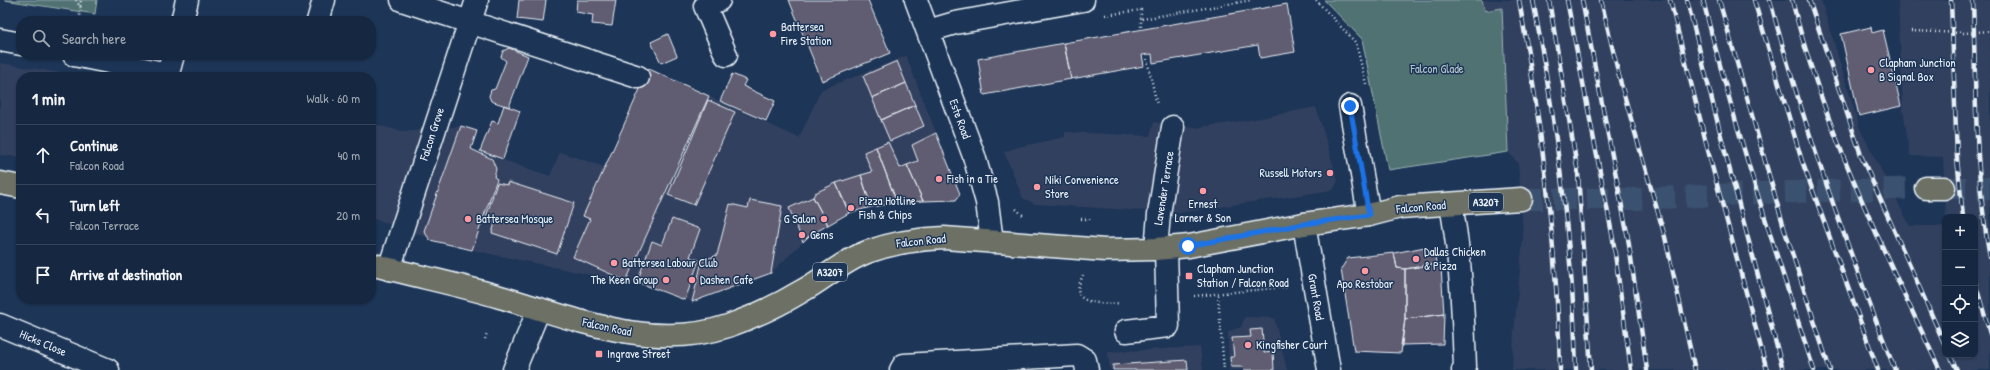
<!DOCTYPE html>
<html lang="en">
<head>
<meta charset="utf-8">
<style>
	body { margin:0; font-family:"Patrick Hand",sans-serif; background:#1f3048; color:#f1f3f6 }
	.controls { position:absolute; right:12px; bottom:12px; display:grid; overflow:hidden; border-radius:8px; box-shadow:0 1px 3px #0004 }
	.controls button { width:36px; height:36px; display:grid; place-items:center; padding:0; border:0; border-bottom:1px solid #35445a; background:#162841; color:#f1f3f6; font:20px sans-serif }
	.stop { position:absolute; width:12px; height:12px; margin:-9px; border:3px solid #1a73e8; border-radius:50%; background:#fff }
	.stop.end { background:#1a73e8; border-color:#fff; box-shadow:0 1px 4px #0008 }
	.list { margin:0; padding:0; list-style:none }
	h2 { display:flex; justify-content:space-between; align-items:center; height:52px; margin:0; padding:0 16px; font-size:17px }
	h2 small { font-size:13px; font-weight:400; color:#9ea6b1 }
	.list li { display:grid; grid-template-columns:26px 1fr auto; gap:12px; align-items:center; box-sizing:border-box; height:60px; padding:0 16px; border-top:1px solid #35445a }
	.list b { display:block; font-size:15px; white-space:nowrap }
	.list p { margin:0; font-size:13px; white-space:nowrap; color:#9ea6b1 }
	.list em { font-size:13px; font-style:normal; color:#9ea6b1 }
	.icon { flex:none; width:22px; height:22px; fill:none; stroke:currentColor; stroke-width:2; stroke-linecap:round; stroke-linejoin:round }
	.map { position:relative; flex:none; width:1990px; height:370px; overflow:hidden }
	.search { position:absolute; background:#162841; box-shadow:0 1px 3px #0004; left:16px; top:16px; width:360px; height:44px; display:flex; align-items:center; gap:10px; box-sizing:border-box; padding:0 14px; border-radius:16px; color:#9ea6b1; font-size:15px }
	.panel { position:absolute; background:#162841; box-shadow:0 1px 3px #0004; left:16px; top:72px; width:360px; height:232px; border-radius:16px }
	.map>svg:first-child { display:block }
	.built { fill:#31415f }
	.green { fill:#517272; stroke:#9cb2b5 }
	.building { fill:#615c71; stroke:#e8f1f8 }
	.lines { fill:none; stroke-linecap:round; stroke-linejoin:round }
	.major-tunnel { stroke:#3b516f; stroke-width:22; stroke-dasharray:22 11; stroke-linecap:butt }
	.minor-casing { stroke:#e8f1f8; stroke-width:25 }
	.major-casing { stroke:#e8f1f8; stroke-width:25 }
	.path { stroke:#e8f1f8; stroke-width:2.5; stroke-dasharray:1 3; stroke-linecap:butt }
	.minor { stroke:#1d3557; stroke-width:22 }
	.major { stroke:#6c7065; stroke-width:22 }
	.rail-casing { stroke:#e8f1f8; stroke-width:4.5 }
	.rail { stroke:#1d3557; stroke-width:3; stroke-dasharray:9; stroke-linecap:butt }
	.route { stroke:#1a73e8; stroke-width:5 }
	.poi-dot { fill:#ff9aa2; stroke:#1d3557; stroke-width:1.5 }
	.labels { text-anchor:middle; stroke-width:3; stroke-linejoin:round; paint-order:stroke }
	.shield { fill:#1d3557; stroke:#abb9c8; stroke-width:1 }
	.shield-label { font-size:11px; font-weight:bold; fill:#e8f1f8 }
	.poi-label { font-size:12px; fill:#e8f1f8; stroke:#1d3557; text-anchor:start }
	.park-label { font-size:12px; fill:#b3c5c9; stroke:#1d3557 }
	.street-label { font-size:12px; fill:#e8f1f8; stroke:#1d3557 }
</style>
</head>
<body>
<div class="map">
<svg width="1990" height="370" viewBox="0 0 1990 370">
	<rect width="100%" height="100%" fill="#1d3557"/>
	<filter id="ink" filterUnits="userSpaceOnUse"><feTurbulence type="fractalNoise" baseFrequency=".025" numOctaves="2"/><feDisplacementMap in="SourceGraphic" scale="8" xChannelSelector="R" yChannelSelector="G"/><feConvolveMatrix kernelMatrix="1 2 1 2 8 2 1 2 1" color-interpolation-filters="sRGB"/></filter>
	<g filter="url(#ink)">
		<path class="built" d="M 1482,0 L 1821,0 L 1860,129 L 1910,226 L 1945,226 L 1945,355 L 1975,355 L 1975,217 L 1946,217 L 1943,157 L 1910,156 L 1903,109 L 1898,0 L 1990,0 L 1990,370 L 1512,370 L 1514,332 L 1523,238 L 1521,199 L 1518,163 L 1508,152 L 1502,8 L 1485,11 Z
			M 906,56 L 960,194 L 956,200 L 903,202 L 853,211 L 809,236 L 771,273 L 692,302 L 663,290 L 472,250 L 429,238 L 375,219 L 371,220 L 371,123 L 403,132 L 461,126 L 477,131 L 471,149 L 550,176 L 560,152 L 607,168 L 649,69 L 799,138 L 821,90 Z
			M 0,63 L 86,77 L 21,77 L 21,157 L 0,155 Z
			M 1316,107 L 1338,181 L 1333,190 L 1179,213 L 1035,204 L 1023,198 L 1004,152 L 1018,147 L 1065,137 L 1065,132 L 1150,136 L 1154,122 L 1194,128 L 1250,120 Z
			M 1245,317 L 1274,318 L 1287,370 L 1229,370 L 1228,332 L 1241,327 Z
			M 1200,347 L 1203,370 L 1110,370 L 1108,352 Z"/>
		<path class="green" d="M 4,0 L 97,0 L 95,14 Z
			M 1324,0 L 1482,0 L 1485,11 L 1502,8 L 1508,152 L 1388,170 L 1362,39 Z"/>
		<path class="building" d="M 519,0 L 546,0 L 543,22 L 517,19 Z
			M 577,0 L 616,0 L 612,26 L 592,24 L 593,15 L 576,12 Z
			M 789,0 L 868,0 L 890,53 L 822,81 Z
			M 1287,4 L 1295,52 L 1260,58 L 1258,45 L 1153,63 L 1152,54 L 1142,55 L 1144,66 L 1071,79 L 1064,43 Z
			M 1871,27 L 1872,33 L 1883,30 L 1901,106 L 1859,116 L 1841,34 Z
			M 668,34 L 677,56 L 661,63 L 651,42 Z
			M 1064,43 L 1071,79 L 984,95 L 978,59 Z
			M 509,48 L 528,56 L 509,107 L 491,101 L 489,96 L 491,90 L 495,89 L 506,61 L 501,57 L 503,51 Z
			M 897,61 L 906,83 L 872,98 L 863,76 Z
			M 649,69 L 709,96 L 626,281 L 573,257 L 590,219 L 583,216 Z
			M 732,74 L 746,80 L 743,86 L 775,101 L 766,121 L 720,101 Z
			M 906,83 L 915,105 L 881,120 L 872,98 Z
			M 708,100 L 735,112 L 694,205 L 668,195 Z
			M 504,105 L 520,111 L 503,159 L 480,151 L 492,121 L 498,123 Z
			M 915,105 L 924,126 L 890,141 L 881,120 Z
			M 461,126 L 477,131 L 471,149 L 492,159 L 496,169 L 494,177 L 497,179 L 472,250 L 430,240 L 424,231 Z
			M 936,133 L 960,194 L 956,200 L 923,201 L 907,165 L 918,161 L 912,145 Z
			M 888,142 L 900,168 L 907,165 L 923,201 L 897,203 L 876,147 Z
			M 876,147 L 897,203 L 871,207 L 861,175 L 872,172 L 864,152 Z
			M 861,175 L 871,207 L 849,213 L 836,183 Z
			M 508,182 L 574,203 L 557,254 L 492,233 L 495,223 L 485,220 L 497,183 L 507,185 Z
			M 836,183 L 849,213 L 828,225 L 813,197 L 815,193 Z
			M 813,197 L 828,225 L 809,236 L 803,242 L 789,208 Z
			M 750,200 L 782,206 L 771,273 L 692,302 L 702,261 L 717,255 L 730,204 L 748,208 Z
			M 672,219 L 700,229 L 690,257 L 699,260 L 685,300 L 637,282 L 652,241 L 662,245 Z
			M 1425,247 L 1435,254 L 1436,264 L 1405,269 L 1397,268 L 1394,253 Z
			M 1394,253 L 1397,268 L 1405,269 L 1405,319 L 1401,353 L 1354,351 L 1341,269 L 1348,258 Z
			M 1436,264 L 1441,267 L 1444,314 L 1405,319 L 1405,269 Z
			M 1444,314 L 1443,344 L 1401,345 L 1405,319 Z
			M 1262,329 L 1264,353 L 1273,352 L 1274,370 L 1244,370 L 1243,367 L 1231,367 L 1230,357 L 1234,357 L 1232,338 L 1251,337 L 1250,330 Z
			M 1187,360 L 1188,370 L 1113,370 L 1113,365 Z"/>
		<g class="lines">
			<path class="major-tunnel" d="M 1944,188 L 1990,188
				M 1521,199 L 1640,199 L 1759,193 L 1926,188"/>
			<defs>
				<path id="minor" d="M 402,0 L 638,77
					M 719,0 L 705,6 L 726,55
					M 916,0 L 974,156 L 987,202 L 992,242
					M 182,21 L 187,0
					M 318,21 L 324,0
					M 928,31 L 955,23 L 1083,0
					M 0,40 L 21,44
					M 74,55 L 168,74
					M 167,77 L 173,55
					M 1350,106 L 1369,215
					M 1451,205 C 1461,258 1463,313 1465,367 L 1463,370
					M 1304,224 L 1329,370
					M 1156,249 L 1159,214 L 1173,127
					M 389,269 L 477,0
					M 0,325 L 108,370
					M 1126,331 L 1168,326 L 1166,248
					M 514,370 L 539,309
					M 901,370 L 904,365 L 1077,355 L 1085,360 L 1087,370"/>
				<path id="major" d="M 0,183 L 21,187
					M 1926,188 L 1944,188
					M 371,264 C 414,276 458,284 500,297 C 573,318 652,352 728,326 C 753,317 779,305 802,291 C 824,279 843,261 867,252 C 892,243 918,239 944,238 L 1105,250 L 1156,249 L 1189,246 L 1304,224 L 1369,215 L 1400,207 L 1521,199"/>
			</defs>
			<use href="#minor" class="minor-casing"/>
			<use href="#major" class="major-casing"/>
			<path class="path" d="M 76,0 L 81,8 L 79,21
				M 1316,0 L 1356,43 L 1366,84
				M 80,6 L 81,0
				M 1105,15 L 1141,10 L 1141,29
				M 1142,19 L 1252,0
				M 1911,31 L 1964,33 L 1990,31
				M 1146,55 L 1157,105
				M 1016,209 L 1024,216
				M 1081,219 L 1089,219 L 1089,222
				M 1083,275 C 1081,280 1077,287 1079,293 C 1082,305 1110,304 1119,303
				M 1218,295 L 1224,370
				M 1194,296 L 1284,287 L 1288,288
				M 485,339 L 487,333"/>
			<use href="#minor" class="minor"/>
			<use href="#major" class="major"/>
			<defs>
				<path id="rail" d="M 1519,0 C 1541,122 1557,246 1560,370
					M 1533,0 C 1556,122 1573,246 1576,370
					M 1549,0 L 1578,173 L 1591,370
					M 1567,0 L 1613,239 L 1631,370
					M 1582,0 L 1628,238 L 1647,370
					M 1601,0 L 1621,84 L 1665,237 L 1695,370
					M 1670,0 L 1712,166 L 1767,370
					M 1687,0 L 1724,148 L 1783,370
					M 1703,0 C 1734,125 1774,248 1814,370
					M 1719,0 L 1785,231 L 1830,370
					M 1754,0 L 1802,161 L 1878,370
					M 1770,0 C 1803,126 1848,249 1895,370
					M 1792,0 C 1824,129 1883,250 1940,370
					M 1809,0 L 1862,158 L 1945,345
					M 1951,0 L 1957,158 L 1963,217
					M 1973,0 C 1976,85 1974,173 1990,257
					M 1975,282 L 1990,334
					M 1950,355 L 1957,370"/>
			</defs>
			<use href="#rail" class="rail-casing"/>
			<use href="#rail" class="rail"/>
		</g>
	</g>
	<g class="lines" filter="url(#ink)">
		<path class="route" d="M 1188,246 L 1304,224 L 1369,215 L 1350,106"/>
	</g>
	<g class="poi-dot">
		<circle cx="773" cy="34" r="4"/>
		<circle cx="1871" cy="70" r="4"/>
		<circle cx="1330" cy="173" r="4"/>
		<circle cx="939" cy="179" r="4"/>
		<circle cx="1037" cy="187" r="4"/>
		<circle cx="1203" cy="191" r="4"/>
		<circle cx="851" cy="208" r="4"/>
		<circle cx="468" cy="219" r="4"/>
		<circle cx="824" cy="219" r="4"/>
		<circle cx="802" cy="235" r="4"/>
		<circle cx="1416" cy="259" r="4"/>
		<circle cx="614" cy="263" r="4"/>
		<circle cx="1365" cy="271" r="4"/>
		<rect x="1185" y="272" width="8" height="8" rx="2"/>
		<circle cx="666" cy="280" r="4"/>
		<circle cx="692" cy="280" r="4"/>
		<circle cx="1248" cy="345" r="4"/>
		<rect x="595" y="350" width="8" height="8" rx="2"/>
	</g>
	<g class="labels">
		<g class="shield">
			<rect x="1469" y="193" width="34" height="18" rx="3"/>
			<rect x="813" y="263" width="34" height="18" rx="3"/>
		</g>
		<g class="shield-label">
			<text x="1486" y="206">A3207</text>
			<text x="830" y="276">A3207</text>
		</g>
		<g class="poi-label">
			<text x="781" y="31">Battersea<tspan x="781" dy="14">Fire Station</tspan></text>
			<text x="1879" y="67">Clapham Junction<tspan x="1879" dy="14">B Signal Box</tspan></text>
			<text x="1322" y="177" text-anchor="end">Russell Motors</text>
			<text x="947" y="183">Fish in a Tie</text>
			<text x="1045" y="184">Niki Convenience<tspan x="1045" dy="14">Store</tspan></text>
			<text x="859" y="205">Pizza Hotline<tspan x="859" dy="14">Fish &amp; Chips</tspan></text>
			<text x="1203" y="208" text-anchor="middle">Ernest<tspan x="1203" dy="14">Larner &amp; Son</tspan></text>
			<text x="476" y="223">Battersea Mosque</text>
			<text x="816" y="223" text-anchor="end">G Salon</text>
			<text x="810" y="239">Gems</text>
			<text x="1424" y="256">Dallas Chicken<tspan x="1424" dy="14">&amp; Pizza</tspan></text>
			<text x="622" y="267">Battersea Labour Club</text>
			<text x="1197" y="273">Clapham Junction<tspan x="1197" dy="14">Station / Falcon Road</tspan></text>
			<text x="658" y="284" text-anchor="end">The Keen Group</text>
			<text x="700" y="284">Dashen Cafe</text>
			<text x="1365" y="288" text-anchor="middle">Apo Restobar</text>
			<text x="1256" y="349">Kingfisher Court</text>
			<text x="607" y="358">Ingrave Street</text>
		</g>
		<g class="park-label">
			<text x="1437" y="73">Falcon Glade</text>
		</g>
		<g class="street-label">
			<text transform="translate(960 119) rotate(70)" y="4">Este Road</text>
			<text transform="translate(432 134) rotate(-72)" y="4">Falcon Grove</text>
			<text transform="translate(1164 188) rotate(-81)" y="4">Lavender Terrace</text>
			<text transform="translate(1421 207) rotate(-5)" y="4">Falcon Road</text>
			<text transform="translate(921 241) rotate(-6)" y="4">Falcon Road</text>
			<text transform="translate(1316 297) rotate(80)" y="4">Grant Road</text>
			<text transform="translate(607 327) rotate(12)" y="4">Falcon Road</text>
			<text transform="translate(43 343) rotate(23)" y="4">Hicks Close</text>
		</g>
	</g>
</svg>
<div class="controls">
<button>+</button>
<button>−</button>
<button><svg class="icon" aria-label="locate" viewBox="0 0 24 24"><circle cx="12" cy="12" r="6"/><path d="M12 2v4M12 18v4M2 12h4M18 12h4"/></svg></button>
<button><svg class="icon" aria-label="layers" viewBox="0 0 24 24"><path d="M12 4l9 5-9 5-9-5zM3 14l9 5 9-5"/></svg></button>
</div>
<div class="stop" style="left:1188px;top:246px"></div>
<div class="stop end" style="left:1350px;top:106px"></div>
<div class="search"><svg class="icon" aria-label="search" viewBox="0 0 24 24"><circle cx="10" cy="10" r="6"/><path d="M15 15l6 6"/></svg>Search here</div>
<section class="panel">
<h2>1 min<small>Walk · 60 m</small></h2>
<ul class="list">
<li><svg class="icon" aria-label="ahead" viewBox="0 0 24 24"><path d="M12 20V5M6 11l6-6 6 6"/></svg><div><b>Continue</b><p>Falcon Road</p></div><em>40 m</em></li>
<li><svg class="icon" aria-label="left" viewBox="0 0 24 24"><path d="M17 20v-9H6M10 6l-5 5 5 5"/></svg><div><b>Turn left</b><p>Falcon Terrace</p></div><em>20 m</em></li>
<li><svg class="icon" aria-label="arrive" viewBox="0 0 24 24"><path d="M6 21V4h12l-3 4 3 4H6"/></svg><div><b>Arrive at destination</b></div></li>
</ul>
</section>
</div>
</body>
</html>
